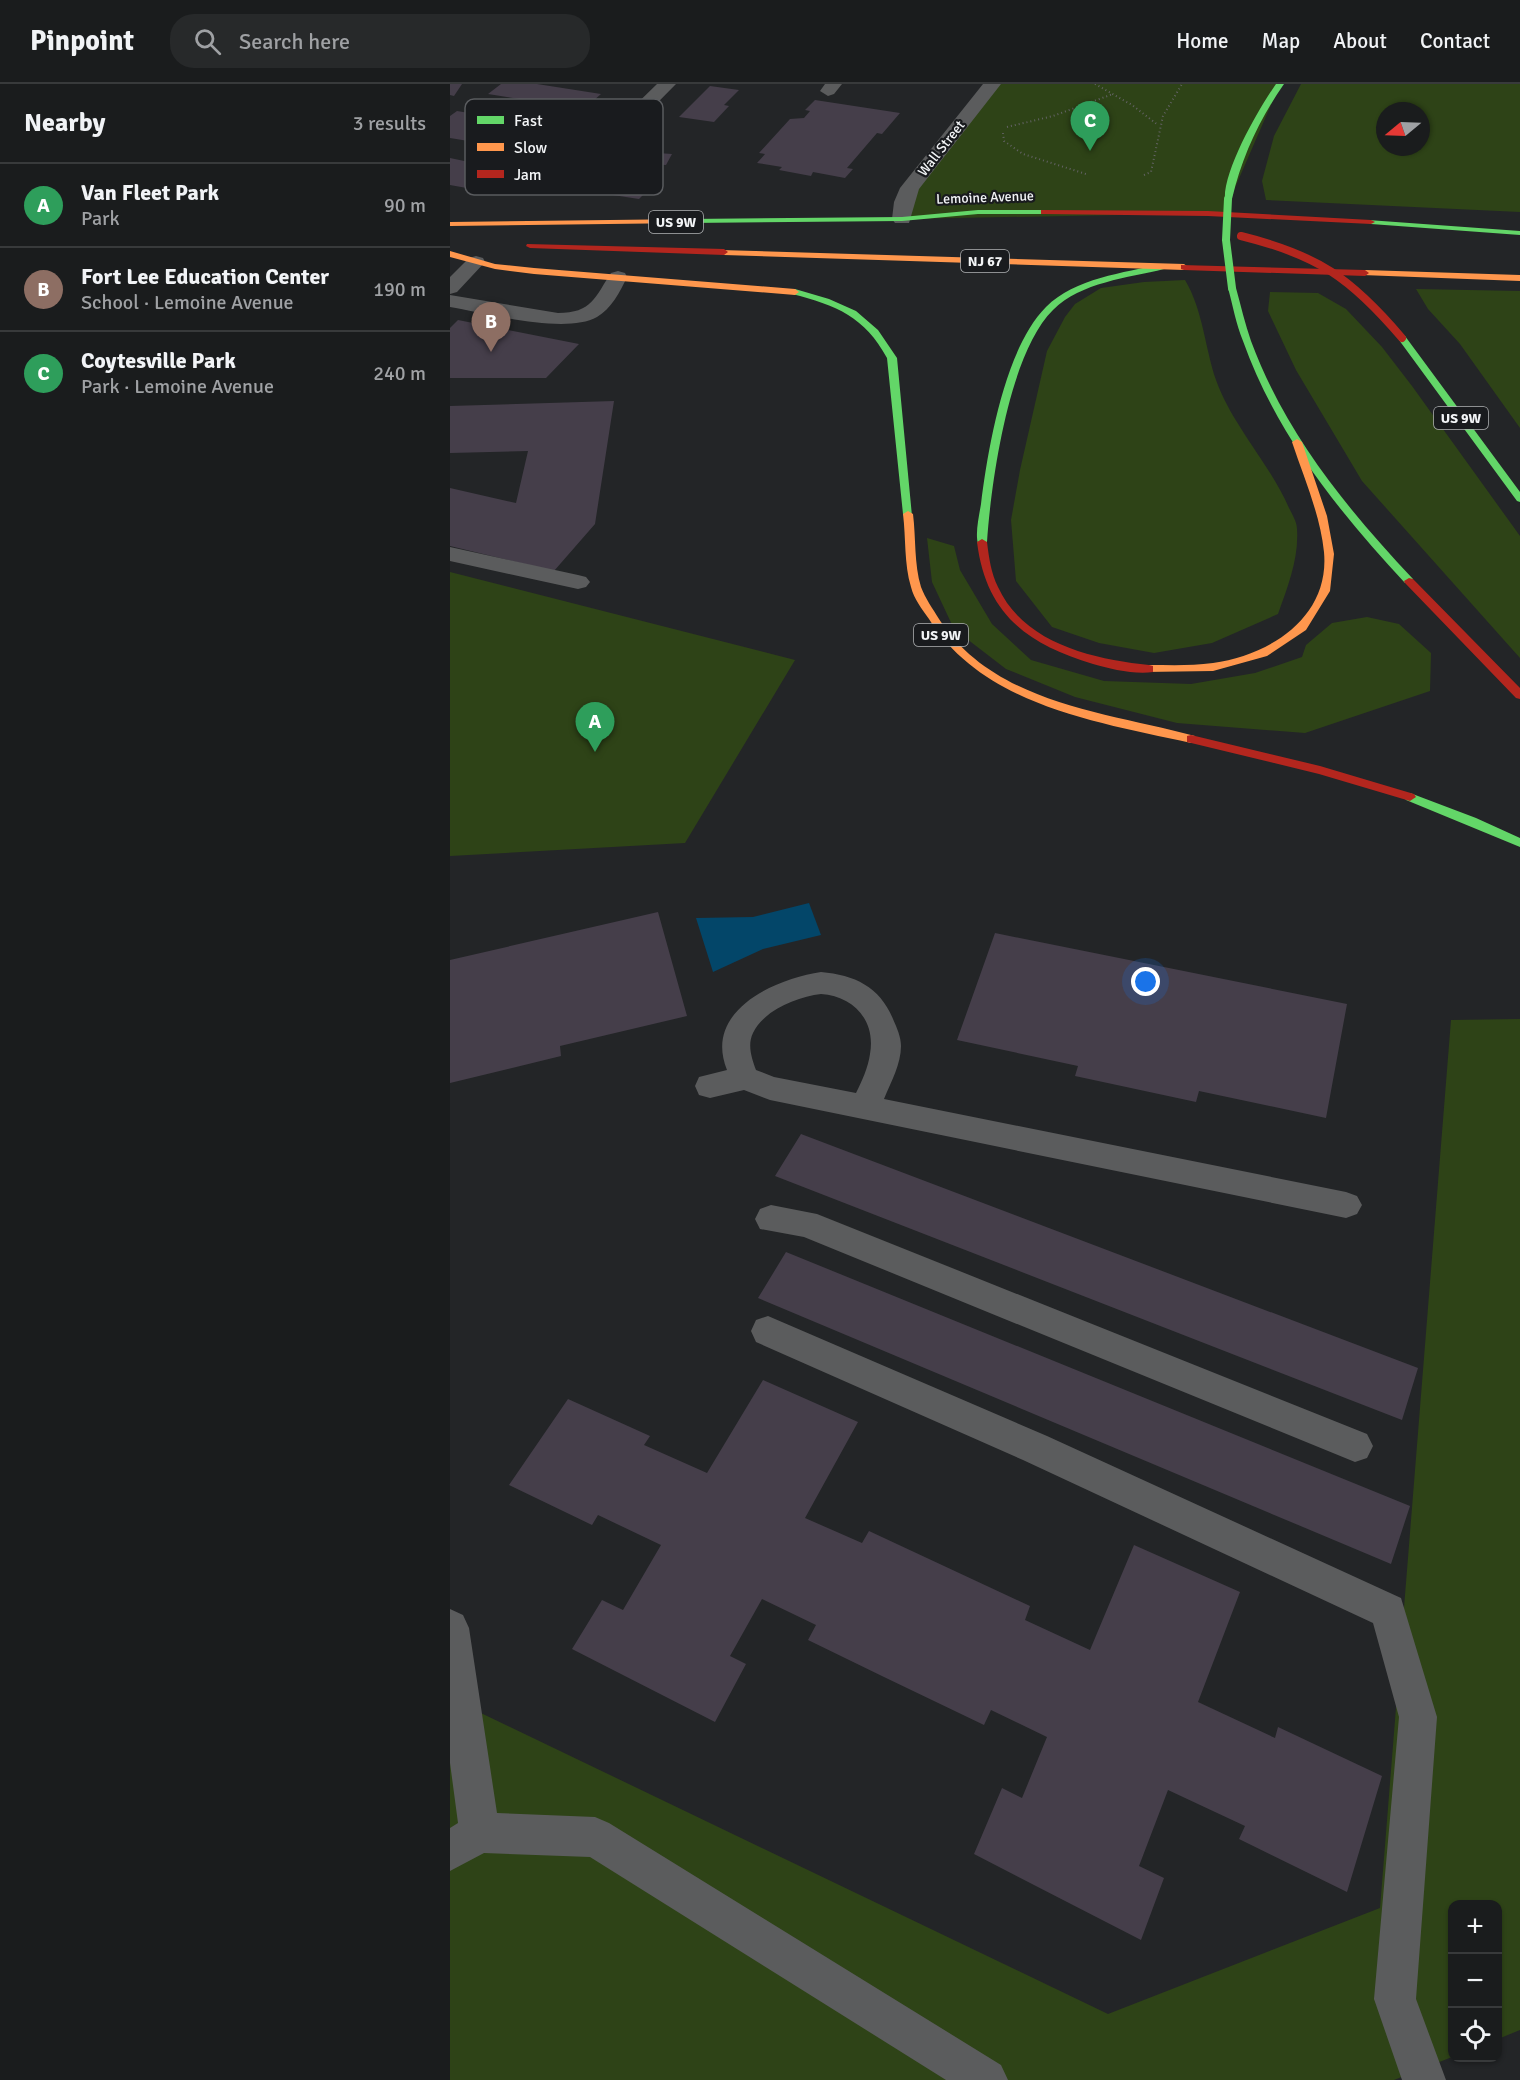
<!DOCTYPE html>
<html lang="en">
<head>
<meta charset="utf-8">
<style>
	body { margin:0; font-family:Signika,sans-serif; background:#27292a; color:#f1f3f6 }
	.controls { position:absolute; right:18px; bottom:18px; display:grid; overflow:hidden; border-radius:12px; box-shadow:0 2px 4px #0004 }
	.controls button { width:54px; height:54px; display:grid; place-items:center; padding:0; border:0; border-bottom:2px solid #383a3b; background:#1a1c1d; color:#f1f3f6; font:30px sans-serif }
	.compass { position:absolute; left:926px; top:18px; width:54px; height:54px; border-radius:50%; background:#1a1c1d; box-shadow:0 2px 4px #0004; rotate:251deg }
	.you { position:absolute; left:696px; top:898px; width:21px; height:21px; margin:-15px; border:4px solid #fff; border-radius:50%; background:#1a73e8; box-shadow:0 0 0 9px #1a73e833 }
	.badge { display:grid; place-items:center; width:39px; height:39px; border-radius:50%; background:#aaacae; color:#fff; font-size:20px; font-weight:700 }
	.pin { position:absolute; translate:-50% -50px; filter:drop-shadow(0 2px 3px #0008) }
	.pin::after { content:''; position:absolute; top:32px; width:21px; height:18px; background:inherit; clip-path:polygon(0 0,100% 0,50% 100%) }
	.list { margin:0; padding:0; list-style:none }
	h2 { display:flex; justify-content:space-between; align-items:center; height:78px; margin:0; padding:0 24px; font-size:26px }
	h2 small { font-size:20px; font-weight:400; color:#9fa1a4 }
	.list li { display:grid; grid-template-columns:39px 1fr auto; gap:18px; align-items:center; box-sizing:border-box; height:84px; padding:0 24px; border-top:2px solid #383a3b }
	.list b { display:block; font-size:22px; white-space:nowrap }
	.list p { margin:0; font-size:20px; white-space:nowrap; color:#9fa1a4 }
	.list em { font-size:20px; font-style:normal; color:#9fa1a4 }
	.icon { flex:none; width:33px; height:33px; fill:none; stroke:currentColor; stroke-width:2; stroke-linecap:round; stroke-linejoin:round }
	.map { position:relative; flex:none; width:1070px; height:1996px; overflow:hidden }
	header { display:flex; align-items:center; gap:36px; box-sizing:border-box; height:84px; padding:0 30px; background:#1a1c1d; border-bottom:2px solid #383a3b }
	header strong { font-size:28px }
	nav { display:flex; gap:33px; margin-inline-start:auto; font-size:21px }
	.search { width:420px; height:54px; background:#27292a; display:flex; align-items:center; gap:15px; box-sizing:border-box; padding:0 21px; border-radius:24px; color:#9fa1a4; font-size:22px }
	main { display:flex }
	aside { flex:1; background:#1a1c1d }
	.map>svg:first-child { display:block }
	.green { fill:#2e4317; fill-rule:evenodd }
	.water { fill:#034669 }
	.building { fill:#453e4a }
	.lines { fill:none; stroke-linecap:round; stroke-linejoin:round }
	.path { stroke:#636364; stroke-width:2; stroke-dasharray:1 3; stroke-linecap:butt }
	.lane { fill:#5b5c5d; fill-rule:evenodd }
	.street { fill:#5b5c5d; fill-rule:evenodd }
	.fast { fill:#63d668; fill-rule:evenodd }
	.slow { fill:#ff974d; fill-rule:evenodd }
	.jam { fill:#b3261e; fill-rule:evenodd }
	.fast-bridge { stroke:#63d668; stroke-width:8 }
	.jam-bridge { stroke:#b3261e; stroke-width:8 }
	.labels { text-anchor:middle; stroke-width:4.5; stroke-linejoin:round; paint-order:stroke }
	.far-street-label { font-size:14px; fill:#f2f4f6; stroke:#191b1e }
	.shield { fill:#191b1e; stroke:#b1b3b5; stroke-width:1.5 }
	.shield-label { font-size:14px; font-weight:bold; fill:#f2f4f6 }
	.key { fill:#191b1e; stroke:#5a5c5f; stroke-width:1.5 }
	.key-label { font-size:16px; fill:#f2f4f6 }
</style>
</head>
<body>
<header>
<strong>Pinpoint</strong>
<div class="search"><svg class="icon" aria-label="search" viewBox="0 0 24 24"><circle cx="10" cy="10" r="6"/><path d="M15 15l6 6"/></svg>Search here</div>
<nav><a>Home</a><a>Map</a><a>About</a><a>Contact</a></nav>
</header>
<main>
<aside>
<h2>Nearby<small>3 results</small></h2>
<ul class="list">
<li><span class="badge" style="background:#2e9e5b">A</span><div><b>Van Fleet Park</b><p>Park</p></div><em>90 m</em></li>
<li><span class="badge" style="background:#8d6e63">B</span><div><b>Fort Lee Education Center</b><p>School · Lemoine Avenue</p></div><em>190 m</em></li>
<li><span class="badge" style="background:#2e9e5b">C</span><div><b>Coytesville Park</b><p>Park · Lemoine Avenue</p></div><em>240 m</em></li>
</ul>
</aside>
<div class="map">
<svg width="1070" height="1996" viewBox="0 0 1070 1996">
	<rect width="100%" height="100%" fill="#232527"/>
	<path class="green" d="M 542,0 L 830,0 L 774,129 L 452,135 L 454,118 Z
		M 851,0 L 1070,0 L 1070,128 L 816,116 L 812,97 L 824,52 ZM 935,27 L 971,27 L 971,63 L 935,63 Z
		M 735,196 C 753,226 755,264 766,296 C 782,341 820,380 839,424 C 842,430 847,438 847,445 C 849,474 838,502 828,530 L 762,559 L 704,569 L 649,559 L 602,543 L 566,497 L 561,436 L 570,386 L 597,267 L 615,233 L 625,220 L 651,204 L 694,198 Z
		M 966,205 L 1070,207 L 1070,344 L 1010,260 L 978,225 Z
		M 820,208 L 868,209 L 896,225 L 932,263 L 962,302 L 1070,452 L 1070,574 L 912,397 L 846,286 L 818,227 Z
		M 477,454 L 504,462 L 510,486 L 542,540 L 581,576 L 654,597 L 741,600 L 805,589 L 852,573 L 856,561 L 882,539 L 917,533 L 949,540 L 981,569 L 980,607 L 855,649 L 727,639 L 625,613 L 556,585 L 504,545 L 482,498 Z
		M 0,488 L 345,576 L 235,759 L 0,772 Z
		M 1070,935 L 1070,1946 L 1048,1955 L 1048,1820 L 1002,1820 L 1002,1973 L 944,1996 L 0,1996 L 0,1632 L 10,1619 L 658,1930 L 930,1824 L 1001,936 Z"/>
	<path class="water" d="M 359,819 L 371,851 L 313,865 L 263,888 L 246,834 L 303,833 Z"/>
	<path class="building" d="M 0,0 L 12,0 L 4,12 L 0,11 Z
		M 51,0 L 87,0 L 151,10 L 135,24 L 144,25 L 83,81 L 43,74 L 55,63 L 0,54 L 0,32 L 7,27 L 86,40 L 107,21 L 38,10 Z
		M 260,2 L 289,6 L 274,21 L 279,22 L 264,38 L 229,33 Z
		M 365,16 L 450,29 L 432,50 L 427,49 L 397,84 L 403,85 L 395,94 L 363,88 L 361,92 L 329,86 L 332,83 L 307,79 L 315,70 L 309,69 L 340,35 L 354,34 L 360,27 L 355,26 Z
		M 178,67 L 222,70 L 216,81 L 173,79 Z
		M 0,74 L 19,78 L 17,80 L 73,90 L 50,110 L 0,101 Z
		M 175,89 L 209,95 L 189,115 L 143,108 L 156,95 L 167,97 Z
		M 8,236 L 129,260 L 96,294 L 0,294 L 0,244 Z
		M 164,317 L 145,440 L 104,487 L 0,462 L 0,404 L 66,419 L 78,367 L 0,369 L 0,322 Z
		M 208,828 L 237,932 L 110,962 L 111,972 L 0,999 L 0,876 Z
		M 545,849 L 897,920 L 876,1034 L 749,1007 L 746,1018 L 625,992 L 628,982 L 507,956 Z
		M 351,1050 L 968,1284 L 952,1336 L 325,1092 Z
		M 336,1168 L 960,1422 L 941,1480 L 308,1214 Z
		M 313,1296 L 408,1338 L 355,1434 L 412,1459 L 419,1447 L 580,1522 L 575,1536 L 640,1566 L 684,1461 L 790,1508 L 748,1618 L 825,1654 L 828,1643 L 932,1692 L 897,1808 L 789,1755 L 795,1742 L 718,1706 L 689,1782 L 714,1794 L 691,1856 L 524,1770 L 552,1704 L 572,1714 L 597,1653 L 541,1626 L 534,1641 L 434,1593 L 358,1556 L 366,1541 L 312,1515 L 280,1572 L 296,1580 L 265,1638 L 122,1565 L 152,1516 L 173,1526 L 211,1461 L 148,1431 L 142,1441 L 59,1401 L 118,1315 L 200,1352 L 194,1361 L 257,1389 Z"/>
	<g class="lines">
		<path class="path" d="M 645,0 L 682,21 L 708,41
			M 557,43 L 603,32 L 663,10
			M 553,49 L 554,57 L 573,70 L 636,90
			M 694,91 L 701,88 L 713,32 L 732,0"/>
		<path class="lane" d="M 375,0 L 392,0 L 384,10 L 378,12 L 370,7 Z
			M 26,172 L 33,174 L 35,178 L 7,208 L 0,210 L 0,193 L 19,174 Z
			M 168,187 L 175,189 L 177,193 C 170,208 161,225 147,233 C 115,251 36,229 0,223 L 0,211 L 108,229 C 142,229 145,213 161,189 Z
			M 0,463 L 128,491 L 136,493 L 140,498 L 136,503 L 128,505 L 0,477 Z
			M 371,888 C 405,891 430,903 443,935 C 447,944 451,953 451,962 C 451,980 441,998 434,1015 L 896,1108 L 907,1112 L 912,1121 L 907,1130 L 896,1134 L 320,1016 L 294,1006 L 260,1014 L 249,1011 L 245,1002 L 249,993 L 277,986 C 253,927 324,895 371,888 ZM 371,910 C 403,912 426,936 420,970 C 418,984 412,997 406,1009 L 324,993 L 306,986 C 302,975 297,961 303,949 C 314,926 347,913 371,910 Z
			M 321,1121 L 367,1130 L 917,1350 L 923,1362 L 917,1374 L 905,1378 L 354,1153 L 310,1145 L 305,1135 L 310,1125 Z
			M 318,1232 L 597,1352 L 951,1514 L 987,1633 L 966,1915 L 996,1996 L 952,1996 L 924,1915 L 949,1633 L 923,1539 L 573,1376 L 306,1258 L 301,1247 L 306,1236 Z
			M 0,1525 L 13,1531 L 19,1544 L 47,1729 L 145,1733 L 159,1739 L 551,1981 L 558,1996 L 496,1996 L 140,1773 L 34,1769 L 0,1787 L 0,1744 L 8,1739 L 0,1679 Z"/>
		<path class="street" d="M 207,0 L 226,0 L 138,89 L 124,89 L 121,85 L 124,81 Z
			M 533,0 L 551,0 L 469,105 L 459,139 L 445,139 L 442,135 L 444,118 L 450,104 Z"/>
		<path class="fast" d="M 826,0 L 834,0 C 809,36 792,73 782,115 L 775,117 C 772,88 809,24 826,0 Z
			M 528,126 L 594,126 L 598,128 L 594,130 L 528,130 L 452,137 L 238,139 L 234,137 L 238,135 L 452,133 Z
			M 918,136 L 1070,147 L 1070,151 L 921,140 L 917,138 Z
			M 711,180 L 714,181 L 714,185 C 678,194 631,198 603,226 C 559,269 541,398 537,458 L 536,460 L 528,460 C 525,449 529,432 531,420 C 538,363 555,264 596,223 C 625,194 674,189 711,180 Z
			M 782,201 L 786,204 C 791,222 795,240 801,257 C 835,349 897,425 963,495 L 963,499 L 955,499 C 889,428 826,350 793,257 C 786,240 783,222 778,204 Z
			M 345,205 L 379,215 L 406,227 L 428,246 L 447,274 L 462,432 L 454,432 L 453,430 L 437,274 C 415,233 386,221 342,210 L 342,206 Z
			M 949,252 L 955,252 L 1070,408 L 1070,418 L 1067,417 L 949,256 Z
			M 960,709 L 1026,734 L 1070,754 L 1070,763 L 956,716 L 954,713 Z"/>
		<path class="slow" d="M 241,135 L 241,139 L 238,139 L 0,142 L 0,138 Z
			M 271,166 L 734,180 L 738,183 L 734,186 L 274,171 L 270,168 Z
			M 0,167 L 45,180 L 84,184 L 345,205 L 349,208 L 345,211 L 84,190 L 45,185 L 0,173 Z
			M 915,186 L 1070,191 L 1070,197 L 912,191 L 911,189 Z
			M 847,355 L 852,358 L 877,432 L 884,470 L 880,507 L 856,546 L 817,572 L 763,587 L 695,588 L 695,582 L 699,581 C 720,581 742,582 763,579 C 820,571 880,533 874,468 C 870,430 854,394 842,358 Z
			M 458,427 L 463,430 C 466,454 464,480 471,503 C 475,514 483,525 489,535 C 544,620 656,628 745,652 L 745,658 L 741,659 C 647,638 534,622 479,535 C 472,525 464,515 461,503 C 454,480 456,454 453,430 Z"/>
		<path class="jam" d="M 591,126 L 758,127 L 921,136 L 925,138 L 921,140 L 758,132 L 594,130 L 591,130 Z
			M 77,160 L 274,165 L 278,168 L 274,171 L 80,164 L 76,162 Z
			M 731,181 L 915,186 L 919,189 L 915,192 L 734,186 L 731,185 Z
			M 532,455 L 537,458 C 539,474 541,489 548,503 C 574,560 644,575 699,581 L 703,582 L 703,588 C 686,591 660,585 643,580 C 577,560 536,530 527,458 Z
			M 959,494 L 963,495 L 1070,604 L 1070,615 L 1066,614 L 955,499 L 954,497 Z
			M 741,651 L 870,682 L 964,710 L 966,713 L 960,717 L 869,690 L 737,658 L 737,652 Z"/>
		<path class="fast-bridge" d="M 778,115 L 776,156 L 782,204"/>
		<path class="jam-bridge" d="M 791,152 C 868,171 901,194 952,254"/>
	</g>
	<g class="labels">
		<g class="far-street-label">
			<text transform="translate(491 64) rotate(-52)" y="5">Wall Street</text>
			<text transform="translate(535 113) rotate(-2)" y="5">Lemoine Avenue</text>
		</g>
		<g class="shield">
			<rect x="199" y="127" width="54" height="22" rx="4.5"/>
			<rect x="511" y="166" width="48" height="22" rx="4.5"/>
			<rect x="984" y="323" width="54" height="22" rx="4.5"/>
			<rect x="464" y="540" width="54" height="22" rx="4.5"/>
		</g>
		<g class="shield-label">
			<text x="226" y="143">US 9W</text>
			<text x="535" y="182">NJ 67</text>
			<text x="1011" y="339">US 9W</text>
			<text x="491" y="556">US 9W</text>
		</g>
	</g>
	<rect x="15" y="15" width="198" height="96" rx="9" class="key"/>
	<rect x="27" y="32" width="27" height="8" fill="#63d668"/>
	<rect x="27" y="59" width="27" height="8" fill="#ff974d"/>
	<rect x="27" y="86" width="27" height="8" fill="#b3261e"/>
	<g class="key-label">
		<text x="64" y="42">Fast</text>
		<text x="64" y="69">Slow</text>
		<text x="64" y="96">Jam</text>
	</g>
</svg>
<div class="controls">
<button>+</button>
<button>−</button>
<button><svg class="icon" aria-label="locate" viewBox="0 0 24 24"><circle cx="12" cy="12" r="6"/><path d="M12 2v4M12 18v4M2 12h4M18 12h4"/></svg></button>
</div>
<svg class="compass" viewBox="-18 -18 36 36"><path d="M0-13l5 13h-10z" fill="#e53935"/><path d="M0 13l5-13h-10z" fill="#9fa1a4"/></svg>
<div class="you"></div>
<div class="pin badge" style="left:145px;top:668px;background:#2e9e5b">A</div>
<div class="pin badge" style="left:41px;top:268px;background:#8d6e63">B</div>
<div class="pin badge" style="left:640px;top:67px;background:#2e9e5b">C</div>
</div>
</main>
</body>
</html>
